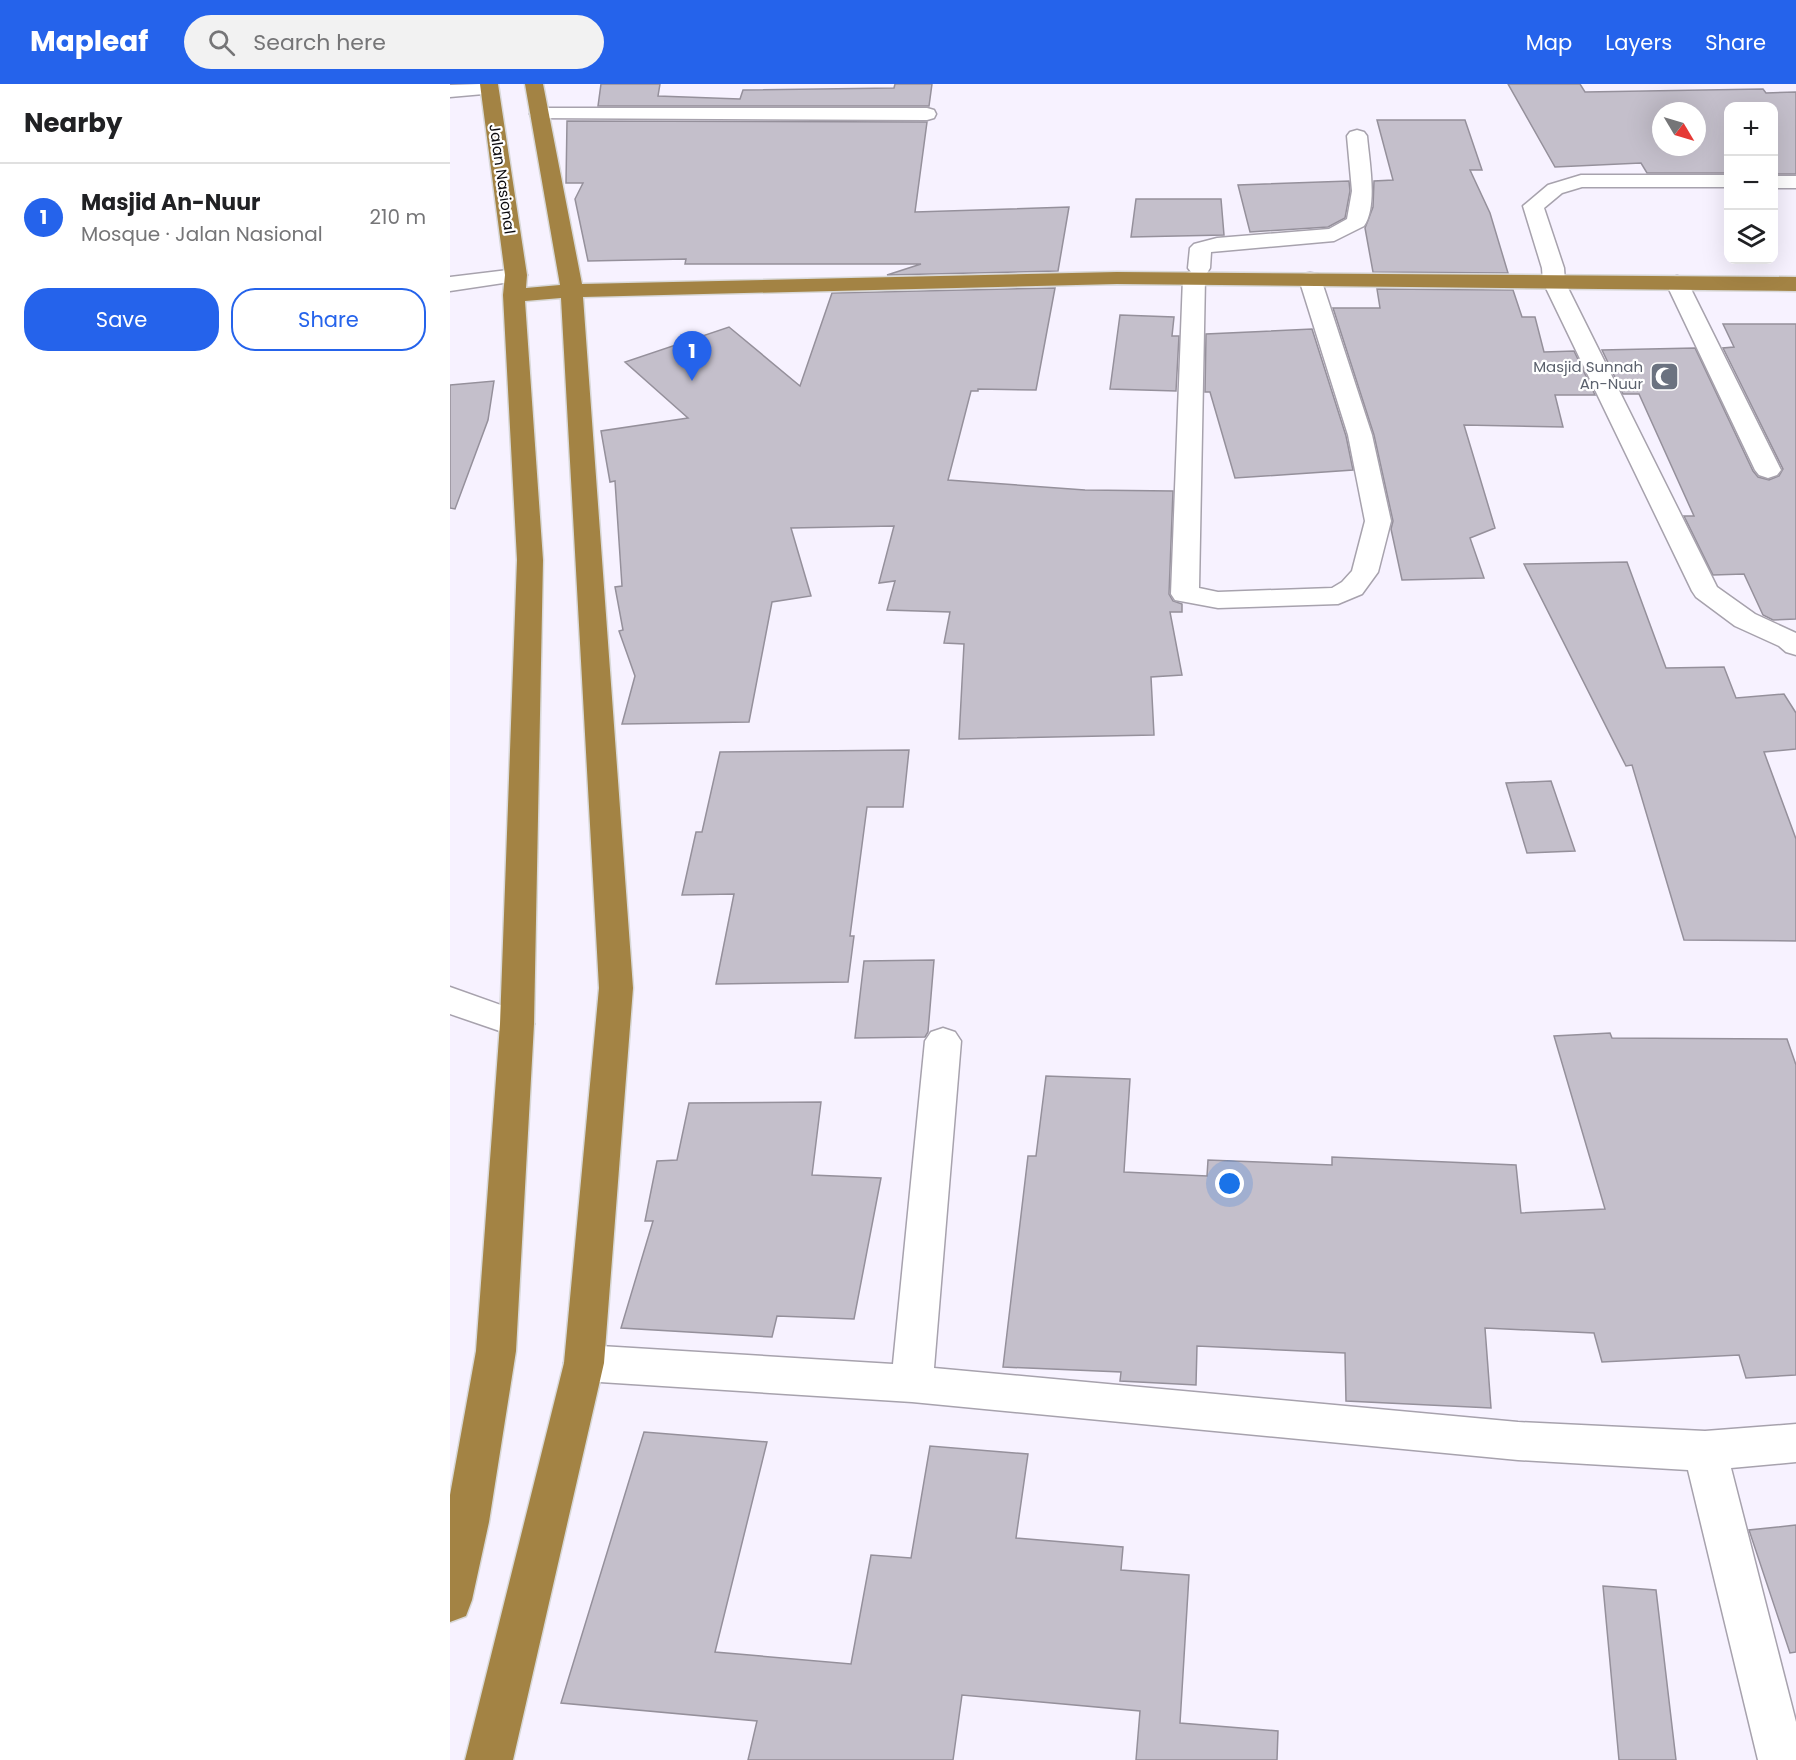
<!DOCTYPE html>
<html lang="en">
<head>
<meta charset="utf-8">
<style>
	body { margin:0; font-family:Poppins,sans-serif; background:#f2f2f2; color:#202124 }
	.controls { position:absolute; right:18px; top:18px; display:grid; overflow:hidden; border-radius:12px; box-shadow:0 6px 24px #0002 }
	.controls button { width:54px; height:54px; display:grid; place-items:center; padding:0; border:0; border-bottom:2px solid #e0e0e0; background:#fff; color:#202124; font:30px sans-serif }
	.compass { position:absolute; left:1202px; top:18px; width:54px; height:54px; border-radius:50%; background:#fff; box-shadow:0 6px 24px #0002; rotate:128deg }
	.you { position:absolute; left:780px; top:1100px; width:21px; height:21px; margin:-15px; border:4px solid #fff; border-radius:50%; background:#1a73e8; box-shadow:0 0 0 9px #1a73e833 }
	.badge { display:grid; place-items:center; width:39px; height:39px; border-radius:50%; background:#2563eb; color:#fff; font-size:20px; font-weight:700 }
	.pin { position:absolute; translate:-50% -50px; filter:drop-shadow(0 2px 3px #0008) }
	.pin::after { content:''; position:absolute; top:32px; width:21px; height:18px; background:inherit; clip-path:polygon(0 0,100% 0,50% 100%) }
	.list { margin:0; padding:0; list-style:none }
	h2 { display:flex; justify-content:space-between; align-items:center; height:78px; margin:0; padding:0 24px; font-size:26px }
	h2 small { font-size:20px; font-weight:400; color:#757577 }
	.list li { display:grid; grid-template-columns:39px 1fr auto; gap:18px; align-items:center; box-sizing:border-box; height:108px; padding:0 24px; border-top:2px solid #e0e0e0 }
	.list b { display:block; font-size:22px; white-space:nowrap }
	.list p { margin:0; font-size:20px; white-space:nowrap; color:#757577 }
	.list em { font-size:20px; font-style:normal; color:#757577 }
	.actions { display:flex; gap:12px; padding:18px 24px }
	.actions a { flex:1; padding:14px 0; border:2px solid #2563eb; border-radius:24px; text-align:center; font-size:21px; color:#2563eb }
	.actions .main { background:#2563eb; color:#fff }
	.icon { flex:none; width:33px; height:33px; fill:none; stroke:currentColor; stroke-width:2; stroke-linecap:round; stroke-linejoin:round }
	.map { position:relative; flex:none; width:1346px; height:1676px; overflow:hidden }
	header { display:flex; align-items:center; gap:36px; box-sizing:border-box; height:84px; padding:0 30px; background:#2563eb; color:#fff }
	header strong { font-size:28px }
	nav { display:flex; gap:33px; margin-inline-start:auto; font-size:21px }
	.search { width:420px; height:54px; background:#f2f2f2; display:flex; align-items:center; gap:15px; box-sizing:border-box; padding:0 21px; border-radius:33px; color:#757577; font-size:22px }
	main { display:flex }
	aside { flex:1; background:#fff }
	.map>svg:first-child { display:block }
	.building { fill:#c4bfcb; stroke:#95909b; stroke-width:1.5; fill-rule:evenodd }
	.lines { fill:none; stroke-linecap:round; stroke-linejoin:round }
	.minor-casing { stroke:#a7a2ad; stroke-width:3 }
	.highway-casing { stroke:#d8d8d8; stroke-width:3 }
	.minor { fill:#fff; fill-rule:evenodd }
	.highway { fill:#a38344; fill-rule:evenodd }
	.labels { text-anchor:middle; stroke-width:4.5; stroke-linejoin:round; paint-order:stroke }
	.far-street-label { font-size:15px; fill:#0c0b0e; stroke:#fff }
	.far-worship-label { font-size:15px; fill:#5b616d; stroke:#fff; text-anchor:end }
</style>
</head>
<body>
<header>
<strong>Mapleaf</strong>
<div class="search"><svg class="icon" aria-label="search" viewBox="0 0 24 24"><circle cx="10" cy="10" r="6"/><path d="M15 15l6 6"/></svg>Search here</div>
<nav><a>Map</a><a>Layers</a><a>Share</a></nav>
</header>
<main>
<aside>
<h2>Nearby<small></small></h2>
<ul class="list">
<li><span class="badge">1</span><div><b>Masjid An-Nuur</b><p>Mosque · Jalan Nasional</p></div><em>210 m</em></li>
</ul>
<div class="actions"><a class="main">Save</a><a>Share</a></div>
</aside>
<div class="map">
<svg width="1346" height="1676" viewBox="0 0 1346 1676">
	<rect width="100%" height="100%" fill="#f7f2ff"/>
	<path class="building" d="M 151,0 L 210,0 L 208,12 L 290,15 L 293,6 L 444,4 L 445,0 L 482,0 L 479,22 L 148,22 Z
		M 1058,0 L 1130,0 L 1135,8 L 1313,5 L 1316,9 L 1346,8 L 1346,90 L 1323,90 L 1323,22 L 1278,22 L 1278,89 L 1197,89 L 1191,79 L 1105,83 ZM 1211,27 L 1247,27 L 1247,63 L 1211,63 Z
		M 927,36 L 1015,36 L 1032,86 L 1020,86 L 1040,129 L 1058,189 L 923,188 L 915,144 L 923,123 L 924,97 L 943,96 Z
		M 117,37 L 477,38 L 465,128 L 619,123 L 608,187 L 437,191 L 471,180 L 235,180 L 236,175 L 138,177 L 125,115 L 133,99 L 116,99 Z
		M 899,97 L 900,107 L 895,134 L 878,143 L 800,148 L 788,101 Z
		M 686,115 L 771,115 L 774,151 L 681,153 Z
		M 605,204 L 586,306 L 528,305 L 528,307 L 521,307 L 498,396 L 635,406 L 723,407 L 719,510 L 723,517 L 732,520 L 732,528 L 720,528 L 732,591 L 701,593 L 704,651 L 509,655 L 514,560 L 494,559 L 500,528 L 437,526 L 445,497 L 429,499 L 444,442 L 341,444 L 361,512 L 322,518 L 299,638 L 172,640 L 185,592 L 169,547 L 173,546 L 165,503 L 172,502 L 165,397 L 160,398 L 151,347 L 238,334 L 175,278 L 279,243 L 350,302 L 382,209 Z
		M 927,205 L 1063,206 L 1072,233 L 1085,233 L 1094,268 L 1124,267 L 1145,311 L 1105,311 L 1113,343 L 1014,341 L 1045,444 L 1020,454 L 1034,494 L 952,496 L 941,445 L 943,437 L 924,351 L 883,224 L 930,224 Z
		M 670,231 L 724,233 L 722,252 L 729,252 L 726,307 L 660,305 Z
		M 1273,240 L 1346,240 L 1346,535 L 1323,536 L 1313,531 L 1294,490 L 1263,491 L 1234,432 L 1244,432 L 1189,310 L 1173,310 L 1152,266 L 1245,264 L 1303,387 L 1308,393 L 1319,396 L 1329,392 L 1333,385 L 1273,264 L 1284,263 Z
		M 862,245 L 896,352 L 903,386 L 785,394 L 760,308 L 755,308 L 756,250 Z
		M 44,297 L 38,336 L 5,425 L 0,424 L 0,301 Z
		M 1177,478 L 1216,584 L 1274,583 L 1286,614 L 1334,610 L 1346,629 L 1346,665 L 1314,668 L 1346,755 L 1346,857 L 1234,856 L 1182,681 L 1176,682 L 1074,480 Z
		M 459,666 L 453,723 L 417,723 L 400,852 L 404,852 L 398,898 L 266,900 L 284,810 L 232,811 L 246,748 L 252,748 L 270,668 Z
		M 1101,697 L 1125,767 L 1077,769 L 1056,699 Z
		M 484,876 L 478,948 L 475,953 L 405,954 L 414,877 Z
		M 1160,949 L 1162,954 L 1337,955 L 1346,981 L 1346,1291 L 1296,1294 L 1289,1271 L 1152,1278 L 1144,1249 L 1035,1244 L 1041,1324 L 896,1317 L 895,1269 L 747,1262 L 746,1301 L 670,1297 L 671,1288 L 553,1283 L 578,1072 L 586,1072 L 596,992 L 680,995 L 674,1088 L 757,1092 L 758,1076 L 882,1081 L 882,1073 L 1066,1081 L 1071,1129 L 1155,1125 L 1104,952 Z
		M 371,1018 L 362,1091 L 431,1094 L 404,1235 L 327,1232 L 322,1253 L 171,1244 L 203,1137 L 195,1137 L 207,1077 L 227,1076 L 239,1019 Z
		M 194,1348 L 317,1358 L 265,1568 L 401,1580 L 421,1471 L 461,1474 L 480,1362 L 578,1370 L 566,1454 L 673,1463 L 671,1486 L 739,1491 L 730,1639 L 828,1647 L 827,1676 L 686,1676 L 690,1627 L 512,1611 L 503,1676 L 298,1676 L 307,1637 L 111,1619 Z
		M 1346,1441 L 1346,1568 L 1340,1569 L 1299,1446 Z
		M 1153,1502 L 1206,1506 L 1226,1676 L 1169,1676 Z"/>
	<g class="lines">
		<defs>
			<path id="minor" d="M 29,0 L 45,1 L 48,5 L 45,9 L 0,13 L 0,1 Z
				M 89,24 L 477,24 L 484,26 L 486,30 L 484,34 L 477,36 L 82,34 L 80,30 L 82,26 Z
				M 907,46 L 914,48 L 917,52 C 919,76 928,122 914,142 L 884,157 L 761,168 L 760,184 L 757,189 L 752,190 L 755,194 L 749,504 L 768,508 L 882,504 L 892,498 L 902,487 L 915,437 L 898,351 L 849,195 L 852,190 L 860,189 L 868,190 L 871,195 L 922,351 L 941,437 L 928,488 L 912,510 L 888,520 L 768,524 L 725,516 L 721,510 L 733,194 L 736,189 L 741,188 L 738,184 L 740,164 L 744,160 L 767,154 L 879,145 L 897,135 L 902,107 L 897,52 L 900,48 Z
				M 1131,91 L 1278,91 L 1278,103 L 1132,103 L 1112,109 L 1094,124 L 1114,184 L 1115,198 L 1267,503 L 1305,530 L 1346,549 L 1346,571 L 1336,568 L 1329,562 L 1285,542 L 1246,513 L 1242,507 L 1093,198 L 1092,184 L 1073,122 L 1098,101 Z
				M 1324,92 L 1346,92 L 1346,104 L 1324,104 Z
				M 66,185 L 74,186 L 77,191 L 74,196 L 0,207 L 0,193 Z
				M 1227,192 L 1235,194 L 1238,199 L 1331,386 L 1327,391 L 1318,394 L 1309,391 L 1305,386 L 1216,199 L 1219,194 Z
				M 0,903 L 79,931 L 84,940 L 79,949 L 67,953 L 0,930 Z
				M 493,944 L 505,948 L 511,957 L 484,1284 L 1068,1338 L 1255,1347 L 1346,1340 L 1346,1378 L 1281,1384 L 1346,1638 L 1346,1676 L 1308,1676 L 1238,1386 L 1068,1376 L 462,1318 L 134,1297 L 120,1292 L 114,1279 L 120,1266 L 134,1261 L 443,1280 L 475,957 L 481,948 Z"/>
			<path id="highway" d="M 30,0 L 48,0 L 77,191 L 76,204 L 110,201 L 75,0 L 93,0 L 132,200 L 667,188 L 1346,193 L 1346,207 L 667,200 L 133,213 L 183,904 L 154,1279 L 63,1676 L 15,1676 L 114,1279 L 149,904 L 111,214 L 75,217 L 93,476 L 84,940 L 66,1267 L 39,1438 L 22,1516 L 16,1532 L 0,1538 L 0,1411 L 26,1267 L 50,940 L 67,476 L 53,211 L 55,191 Z"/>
		</defs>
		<use href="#minor" class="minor-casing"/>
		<use href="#highway" class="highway-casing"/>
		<use href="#minor" class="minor"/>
		<use href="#highway" class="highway"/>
	</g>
	<defs>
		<symbol id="mosque-square" viewBox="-11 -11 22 22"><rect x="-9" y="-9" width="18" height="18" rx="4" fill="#6b7280" stroke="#fff"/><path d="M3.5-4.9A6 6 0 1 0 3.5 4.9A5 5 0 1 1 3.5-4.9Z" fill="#fff"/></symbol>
	</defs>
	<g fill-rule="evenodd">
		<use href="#mosque-square" x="1198" y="276" width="33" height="33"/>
	</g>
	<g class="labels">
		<g class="far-street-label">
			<text transform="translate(52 95) rotate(82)" y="5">Jalan Nasional</text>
		</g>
		<g class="far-worship-label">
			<text x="1193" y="288">Masjid Sunnah<tspan x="1193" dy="17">An-Nuur</tspan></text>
		</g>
	</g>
</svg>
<div class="controls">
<button>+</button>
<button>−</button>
<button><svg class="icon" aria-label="layers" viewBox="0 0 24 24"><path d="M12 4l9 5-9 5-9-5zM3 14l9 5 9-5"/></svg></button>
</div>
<svg class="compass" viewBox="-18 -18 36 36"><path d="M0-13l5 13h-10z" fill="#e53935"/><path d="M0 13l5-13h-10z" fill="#757577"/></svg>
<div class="you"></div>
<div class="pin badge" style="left:242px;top:297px">1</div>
</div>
</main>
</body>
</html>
